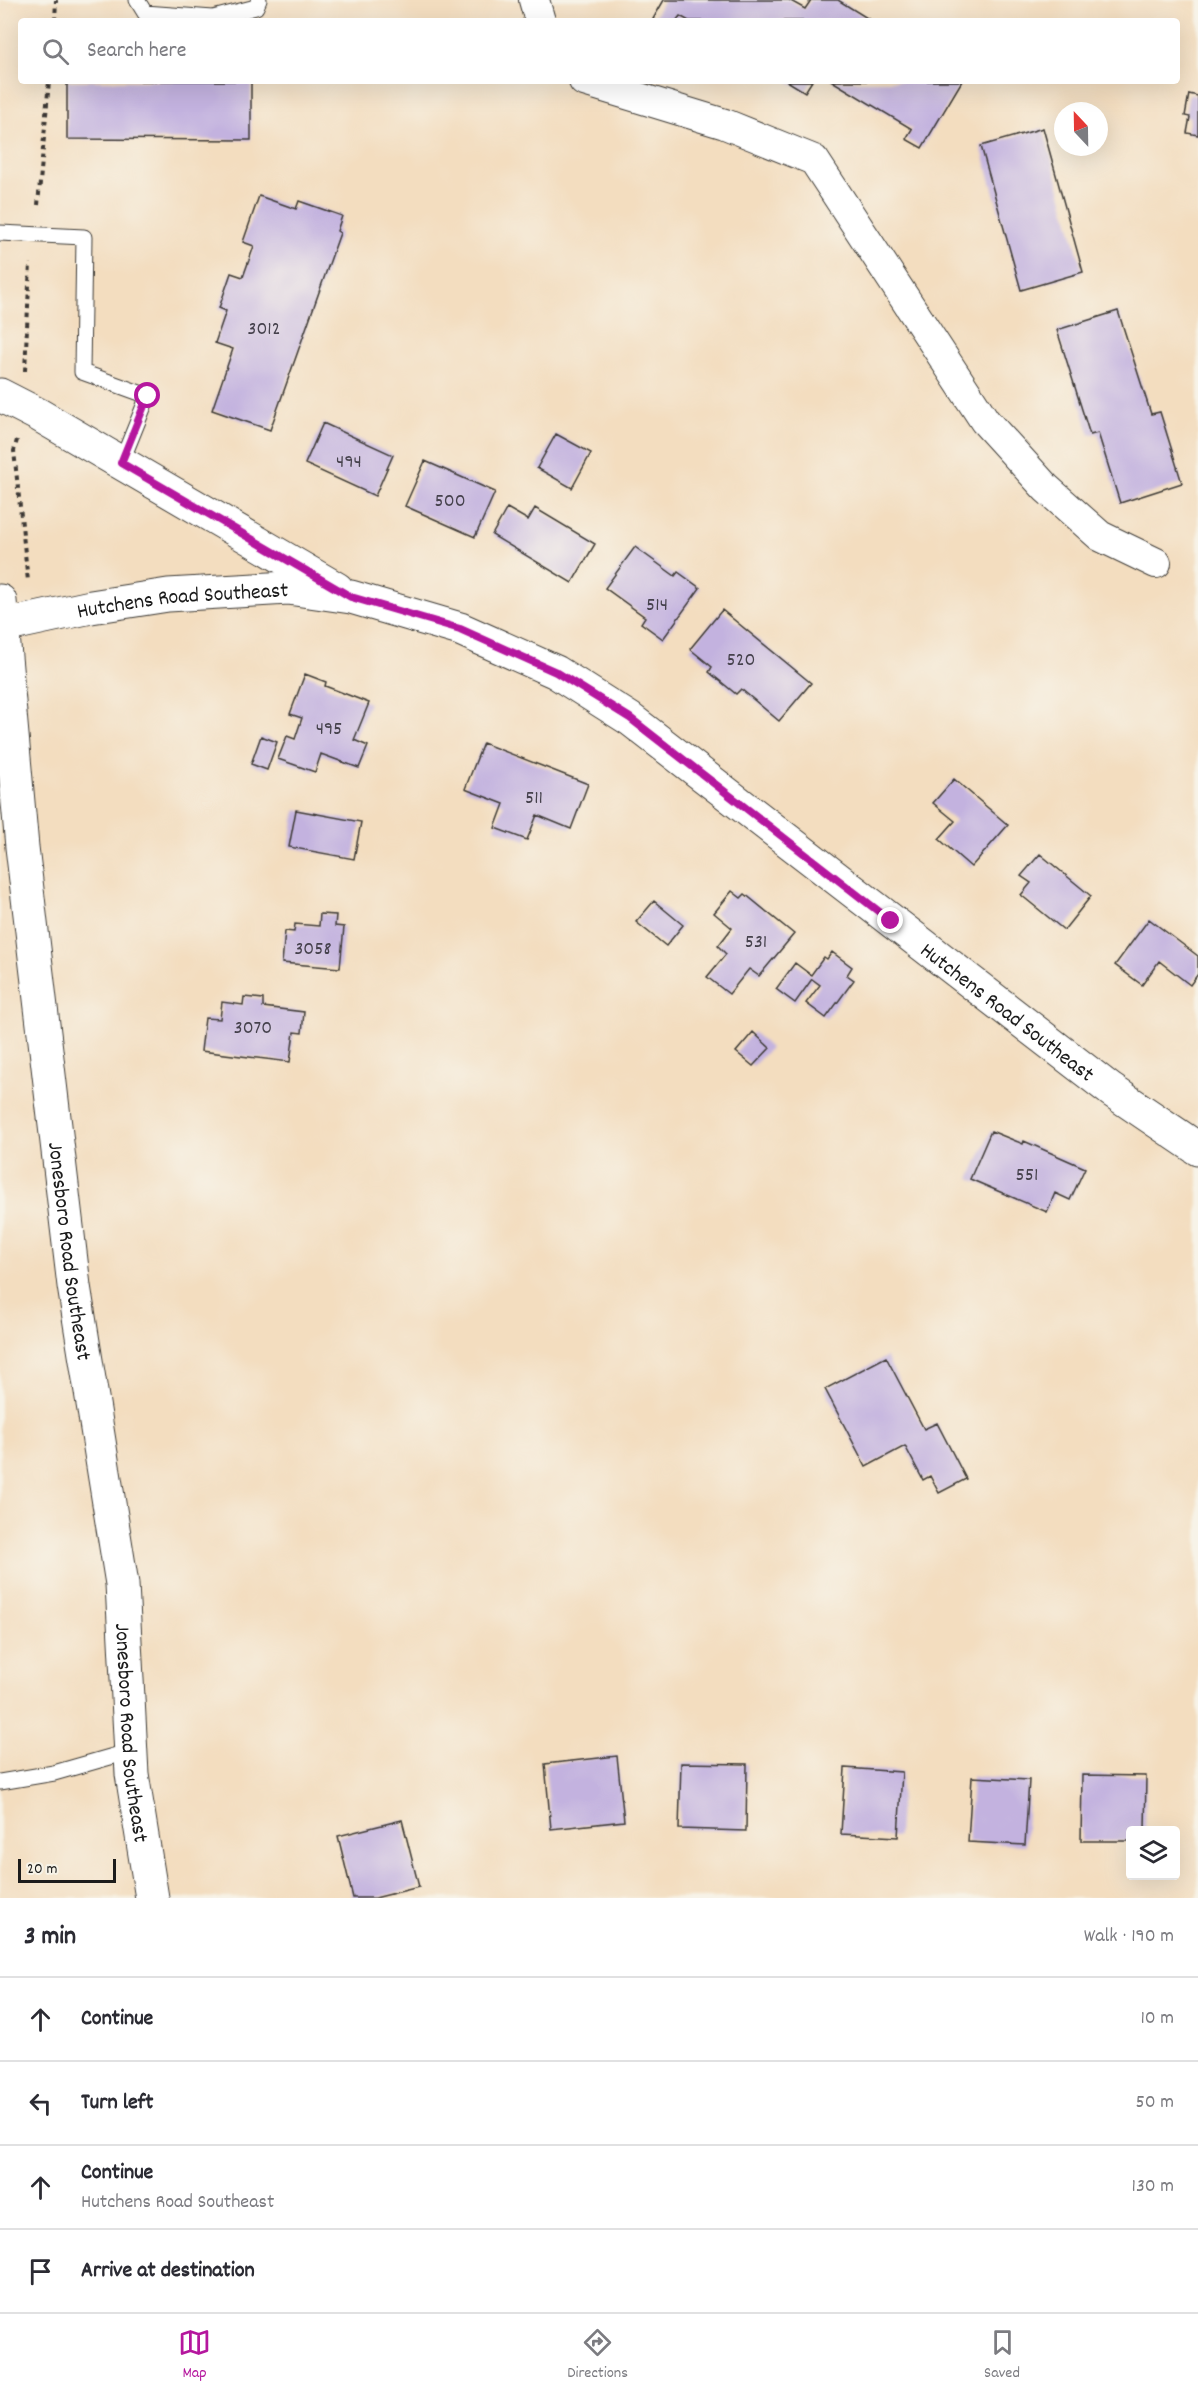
<!DOCTYPE html>
<html lang="en">
<head>
<meta charset="utf-8">
<style>
	body { margin:0; font-family:Dekko,sans-serif; background:#f7f7f7; color:#2b2b33 }
	.controls { position:absolute; right:18px; bottom:18px; display:grid; overflow:hidden; border-radius:6px; box-shadow:0 6px 24px #0002 }
	.controls button { width:54px; height:54px; display:grid; place-items:center; padding:0; border:0; border-bottom:2px solid #e1e1e2; background:#fff; color:#2b2b33; font:30px sans-serif }
	.compass { position:absolute; left:1054px; top:102px; width:54px; height:54px; border-radius:50%; background:#fff; box-shadow:0 6px 24px #0002; rotate:338deg }
	.scale { position:absolute; left:18px; bottom:15px; width:98px; box-sizing:border-box; padding-left:6px; border:3px solid #1c1c1c; border-top:0; font-size:16px; line-height:21px; white-space:nowrap; color:#1c1c1c; -webkit-text-stroke:4px #f7f3e8; paint-order:stroke }
	.stop { position:absolute; width:18px; height:18px; margin:-14px; border:4px solid #b5179e; border-radius:50%; background:#fff }
	.stop.end { background:#b5179e; border-color:#fff; box-shadow:0 2px 6px #0008 }
	.list { margin:0; padding:0; list-style:none }
	h2 { display:flex; justify-content:space-between; align-items:center; height:78px; margin:0; padding:0 24px; font-size:26px }
	h2 small { font-size:20px; font-weight:400; color:#7c7c81 }
	.list li { display:grid; grid-template-columns:39px 1fr auto; gap:18px; align-items:center; box-sizing:border-box; height:84px; padding:0 24px; border-top:2px solid #e1e1e2 }
	.list b { display:block; font-size:22px; white-space:nowrap }
	.list p { margin:0; font-size:20px; white-space:nowrap; color:#7c7c81 }
	.list em { font-size:20px; font-style:normal; color:#7c7c81 }
	.icon { flex:none; width:33px; height:33px; fill:none; stroke:currentColor; stroke-width:2; stroke-linecap:round; stroke-linejoin:round }
	.map { position:relative; flex:none; width:1198px; height:1898px; overflow:hidden }
	.search { position:absolute; background:#fff; box-shadow:0 6px 24px #0002; left:18px; right:18px; top:18px; height:66px; display:flex; align-items:center; gap:15px; box-sizing:border-box; padding:0 21px; border-radius:6px; color:#7c7c81; font-size:22px }
	.sheet { height:414px; background:#fff }
	nav { display:flex; justify-content:space-around; align-items:center; box-sizing:border-box; height:84px; border-top:2px solid #e1e1e2; background:#fff; font-size:16px; color:#7c7c81 }
	nav a { display:grid; justify-items:center; gap:3px }
	nav .on { color:#b5179e }
	.map>svg:first-child { display:block }
	.building { fill:#c3b2df }
	.lines { fill:none; stroke-linecap:round; stroke-linejoin:round }
	.lane-casing { stroke:#3c3934; stroke-width:17 }
	.street-casing { stroke:#3c3934; stroke-width:32 }
	.secondary-casing { stroke:#3c3934; stroke-width:35 }
	.path { stroke:#3c3934; stroke-width:4; stroke-dasharray:4.5 4.5; stroke-linecap:butt }
	.lane { stroke:#fff; stroke-width:15 }
	.street { stroke:#fff; stroke-width:30 }
	.secondary { stroke:#fff; stroke-width:33 }
	.route { stroke:#b5179e; stroke-width:8 }
	.labels { text-anchor:middle; stroke-width:6; stroke-linejoin:round; paint-order:stroke }
	.number-label { font-size:20px; fill:#46424d }
	.street-label { font-size:22px; fill:#1c1c1c; stroke:#f7f3e8 }
</style>
</head>
<body>
<div class="map">
<svg width="1198" height="1898" viewBox="0 0 1198 1898">
	<rect width="100%" height="100%" fill="#f7f3e8"/>
	<filter id="ink" filterUnits="userSpaceOnUse"><feTurbulence type="fractalNoise" baseFrequency=".0167" numOctaves="2"/><feDisplacementMap in="SourceGraphic" scale="12" xChannelSelector="R" yChannelSelector="G"/><feConvolveMatrix kernelMatrix="1 2 1 2 8 2 1 2 1" color-interpolation-filters="sRGB"/></filter>
	<filter id="wash" filterUnits="userSpaceOnUse"><feTurbulence type="fractalNoise" baseFrequency=".008" numOctaves="4" result="noise"/><feDisplacementMap in="SourceGraphic" scale="24" xChannelSelector="R" yChannelSelector="G"/><feGaussianBlur stdDeviation="1.35" result="paint"/><feColorMatrix in="noise" values="0 0 0 0 0 0 0 0 0 0 0 0 0 0 0 0 0 1.4 0 .05"/><feComposite in="paint" operator="in"/></filter>
	<g filter="url(#wash)">
		<rect width="100%" height="100%" fill="#f3ddbf"/>
		<g id="blocks">
			<path class="building" d="M 664,0 L 789,0 L 805,9 L 811,0 L 838,0 L 872,21 L 689,21 L 680,16 L 676,21 L 656,21 L 653,19 Z
				M 67,81 L 251,81 L 251,140 L 67,139 Z
				M 787,81 L 812,81 L 805,92 Z
				M 832,81 L 962,81 L 922,148 L 906,139 L 912,129 Z
				M 1189,94 L 1198,96 L 1198,135 L 1187,133 L 1190,117 L 1185,116 Z
				M 1043,128 L 1083,272 L 1021,290 L 981,146 Z
				M 259,196 L 296,209 L 299,201 L 342,216 L 337,231 L 340,233 L 270,430 L 212,410 L 233,349 L 215,343 L 226,311 L 219,308 L 231,273 L 243,277 L 254,246 L 243,242 Z
				M 1118,311 L 1151,414 L 1160,412 L 1182,483 L 1120,503 L 1098,433 L 1090,435 L 1057,330 Z
				M 323,423 L 393,455 L 375,496 L 305,464 Z
				M 556,434 L 591,453 L 572,488 L 537,468 Z
				M 425,461 L 495,492 L 475,537 L 405,506 Z
				M 507,508 L 528,520 L 535,508 L 595,544 L 572,583 L 492,535 Z
				M 635,547 L 675,576 L 678,572 L 700,588 L 663,639 L 641,623 L 645,617 L 605,588 Z
				M 722,610 L 811,683 L 779,721 L 741,689 L 736,694 L 709,672 L 712,667 L 690,649 Z
				M 305,674 L 326,682 L 325,686 L 369,703 L 354,740 L 368,746 L 359,768 L 321,754 L 315,772 L 278,759 L 287,736 L 295,739 L 302,718 L 290,714 Z
				M 261,736 L 277,742 L 267,770 L 251,764 Z
				M 483,743 L 588,784 L 571,829 L 537,815 L 527,840 L 495,828 L 504,804 L 465,789 Z
				M 954,779 L 1008,825 L 971,867 L 939,839 L 955,821 L 933,803 Z
				M 296,810 L 361,822 L 354,859 L 289,847 Z
				M 1040,854 L 1091,896 L 1064,930 L 1021,895 L 1031,883 L 1021,876 Z
				M 732,891 L 741,898 L 745,894 L 794,934 L 759,976 L 749,969 L 729,994 L 707,977 L 726,954 L 718,946 L 732,928 L 714,913 Z
				M 654,901 L 683,925 L 666,946 L 636,922 Z
				M 320,914 L 336,915 L 335,926 L 344,927 L 340,968 L 282,963 L 285,931 L 294,932 L 295,924 L 319,926 Z
				M 1149,919 L 1198,956 L 1198,974 L 1190,985 L 1159,961 L 1142,985 L 1115,965 Z
				M 832,952 L 852,967 L 847,975 L 854,980 L 826,1018 L 806,1003 L 820,985 L 812,979 L 795,1003 L 776,989 L 795,963 L 811,975 L 824,957 L 827,959 Z
				M 244,997 L 263,999 L 263,1007 L 304,1012 L 302,1033 L 294,1032 L 290,1062 L 201,1051 L 205,1018 L 220,1019 L 222,1002 L 243,1005 Z
				M 753,1032 L 770,1048 L 753,1066 L 736,1052 Z
				M 991,1131 L 1023,1144 L 1024,1141 L 1085,1168 L 1070,1200 L 1055,1193 L 1047,1212 L 970,1179 Z
				M 886,1357 L 924,1429 L 937,1423 L 966,1479 L 939,1493 L 930,1476 L 923,1480 L 905,1446 L 866,1467 L 825,1389 Z
				M 617,1756 L 624,1821 L 551,1829 L 545,1764 Z
				M 681,1763 L 747,1764 L 746,1831 L 679,1829 Z
				M 845,1768 L 902,1772 L 898,1837 L 841,1834 Z
				M 1082,1775 L 1146,1776 L 1145,1830 L 1130,1830 L 1130,1841 L 1081,1841 Z
				M 972,1777 L 1029,1780 L 1025,1845 L 968,1842 Z
				M 402,1820 L 419,1887 L 375,1898 L 353,1898 L 338,1836 Z"/>
		</g>
	</g>
	<g filter="url(#ink)">
		<use href="#blocks" fill-opacity="0" stroke="#3c3934" stroke-width="1.5"/>
		<g class="lines">
			<defs>
				<path id="lane" d="M 137,0 L 145,13 L 213,18 L 256,7 L 259,0
					M 0,233 L 84,237 L 82,372 L 148,396 L 121,463
					M 0,1782 L 54,1773 L 131,1751"/>
				<path id="street" d="M 534,0 L 540,21
					M 584,81 L 725,124 L 814,160 L 985,421 L 1046,488 L 1100,536 L 1156,563"/>
				<g id="secondary">
					<path d="M 0,395 L 39,415 L 337,589"/>
					<path id="s1" d="M 0,601 L 22,847 L 74,1286 L 122,1584 L 132,1774 L 152,1898"/>
					<path id="s2" d="M 3,626 L 91,607 L 168,595 L 288,588 L 351,597 L 460,629 L 556,672 L 630,719 L 1111,1090 L 1198,1149"/>
				</g>
			</defs>
			<use href="#lane" class="lane-casing"/>
			<use href="#street" class="street-casing"/>
			<use href="#secondary" class="secondary-casing"/>
			<path class="path" d="M 55,21 L 56,0
				M 38,205 L 49,81
				M 25,371 L 30,263
				M 17,440 L 14,451 L 28,581"/>
			<use href="#lane" class="lane"/>
			<use href="#street" class="street"/>
			<use href="#secondary" class="secondary"/>
		</g>
	</g>
	<g class="lines" filter="url(#ink)">
		<path class="route" d="M 148,396 L 121,463 L 351,597 L 460,629 L 556,672 L 630,718 L 891,921"/>
	</g>
	<g class="labels">
		<g class="number-label">
			<text x="264" y="334">3012</text>
			<text x="349" y="467">494</text>
			<text x="450" y="506">500</text>
			<text x="657" y="610">514</text>
			<text x="741" y="665">520</text>
			<text x="329" y="734">495</text>
			<text x="534" y="803">511</text>
			<text x="756" y="947">531</text>
			<text x="313" y="954">3058</text>
			<text x="253" y="1033">3070</text>
			<text x="1027" y="1180">551</text>
		</g>
		<g class="street-label">
			<text dy="8" stroke="none"><textPath href="#s2" startOffset="182">Hutchens Road Southeast</textPath></text>
			<text dy="8" stroke="none"><textPath href="#s2" startOffset="1136">Hutchens Road Southeast</textPath></text>
			<text dy="8" stroke="none"><textPath href="#s1" startOffset="654">Jonesboro Road Southeast</textPath></text>
			<text dy="8" stroke="none"><textPath href="#s1" startOffset="1140">Jonesboro Road Southeast</textPath></text>
		</g>
	</g>
</svg>
<div class="controls">
<button><svg class="icon" aria-label="layers" viewBox="0 0 24 24"><path d="M12 4l9 5-9 5-9-5zM3 14l9 5 9-5"/></svg></button>
</div>
<svg class="compass" viewBox="-18 -18 36 36"><path d="M0-13l5 13h-10z" fill="#e53935"/><path d="M0 13l5-13h-10z" fill="#7c7c81"/></svg>
<div class="scale">20 m</div>
<div class="stop" style="left:148px;top:396px"></div>
<div class="stop end" style="left:891px;top:921px"></div>
<div class="search"><svg class="icon" aria-label="search" viewBox="0 0 24 24"><circle cx="10" cy="10" r="6"/><path d="M15 15l6 6"/></svg>Search here</div>
</div>
<section class="sheet">
<h2>3 min<small>Walk · 190 m</small></h2>
<ul class="list">
<li><svg class="icon" aria-label="ahead" viewBox="0 0 24 24"><path d="M12 20V5M6 11l6-6 6 6"/></svg><div><b>Continue</b></div><em>10 m</em></li>
<li><svg class="icon" aria-label="left" viewBox="0 0 24 24"><path d="M17 20v-9H6M10 6l-5 5 5 5"/></svg><div><b>Turn left</b></div><em>50 m</em></li>
<li><svg class="icon" aria-label="ahead" viewBox="0 0 24 24"><path d="M12 20V5M6 11l6-6 6 6"/></svg><div><b>Continue</b><p>Hutchens Road Southeast</p></div><em>130 m</em></li>
<li><svg class="icon" aria-label="arrive" viewBox="0 0 24 24"><path d="M6 21V4h12l-3 4 3 4H6"/></svg><div><b>Arrive at destination</b></div></li>
</ul>
</section>
<nav>
<a class="on"><svg class="icon" aria-label="map" viewBox="0 0 24 24"><path d="M3 6l6-2 6 2 6-2v14l-6 2-6-2-6 2zM9 4v14M15 6v14"/></svg>Map</a>
<a><svg class="icon" aria-label="directions" viewBox="0 0 24 24"><path d="M12 3l9 9-9 9-9-9zM9 14v-3h6M13 9l2 2-2 2"/></svg>Directions</a>
<a><svg class="icon" aria-label="saved" viewBox="0 0 24 24"><path d="M7 4h10v16l-5-4-5 4z"/></svg>Saved</a>
</nav>
</body>
</html>
